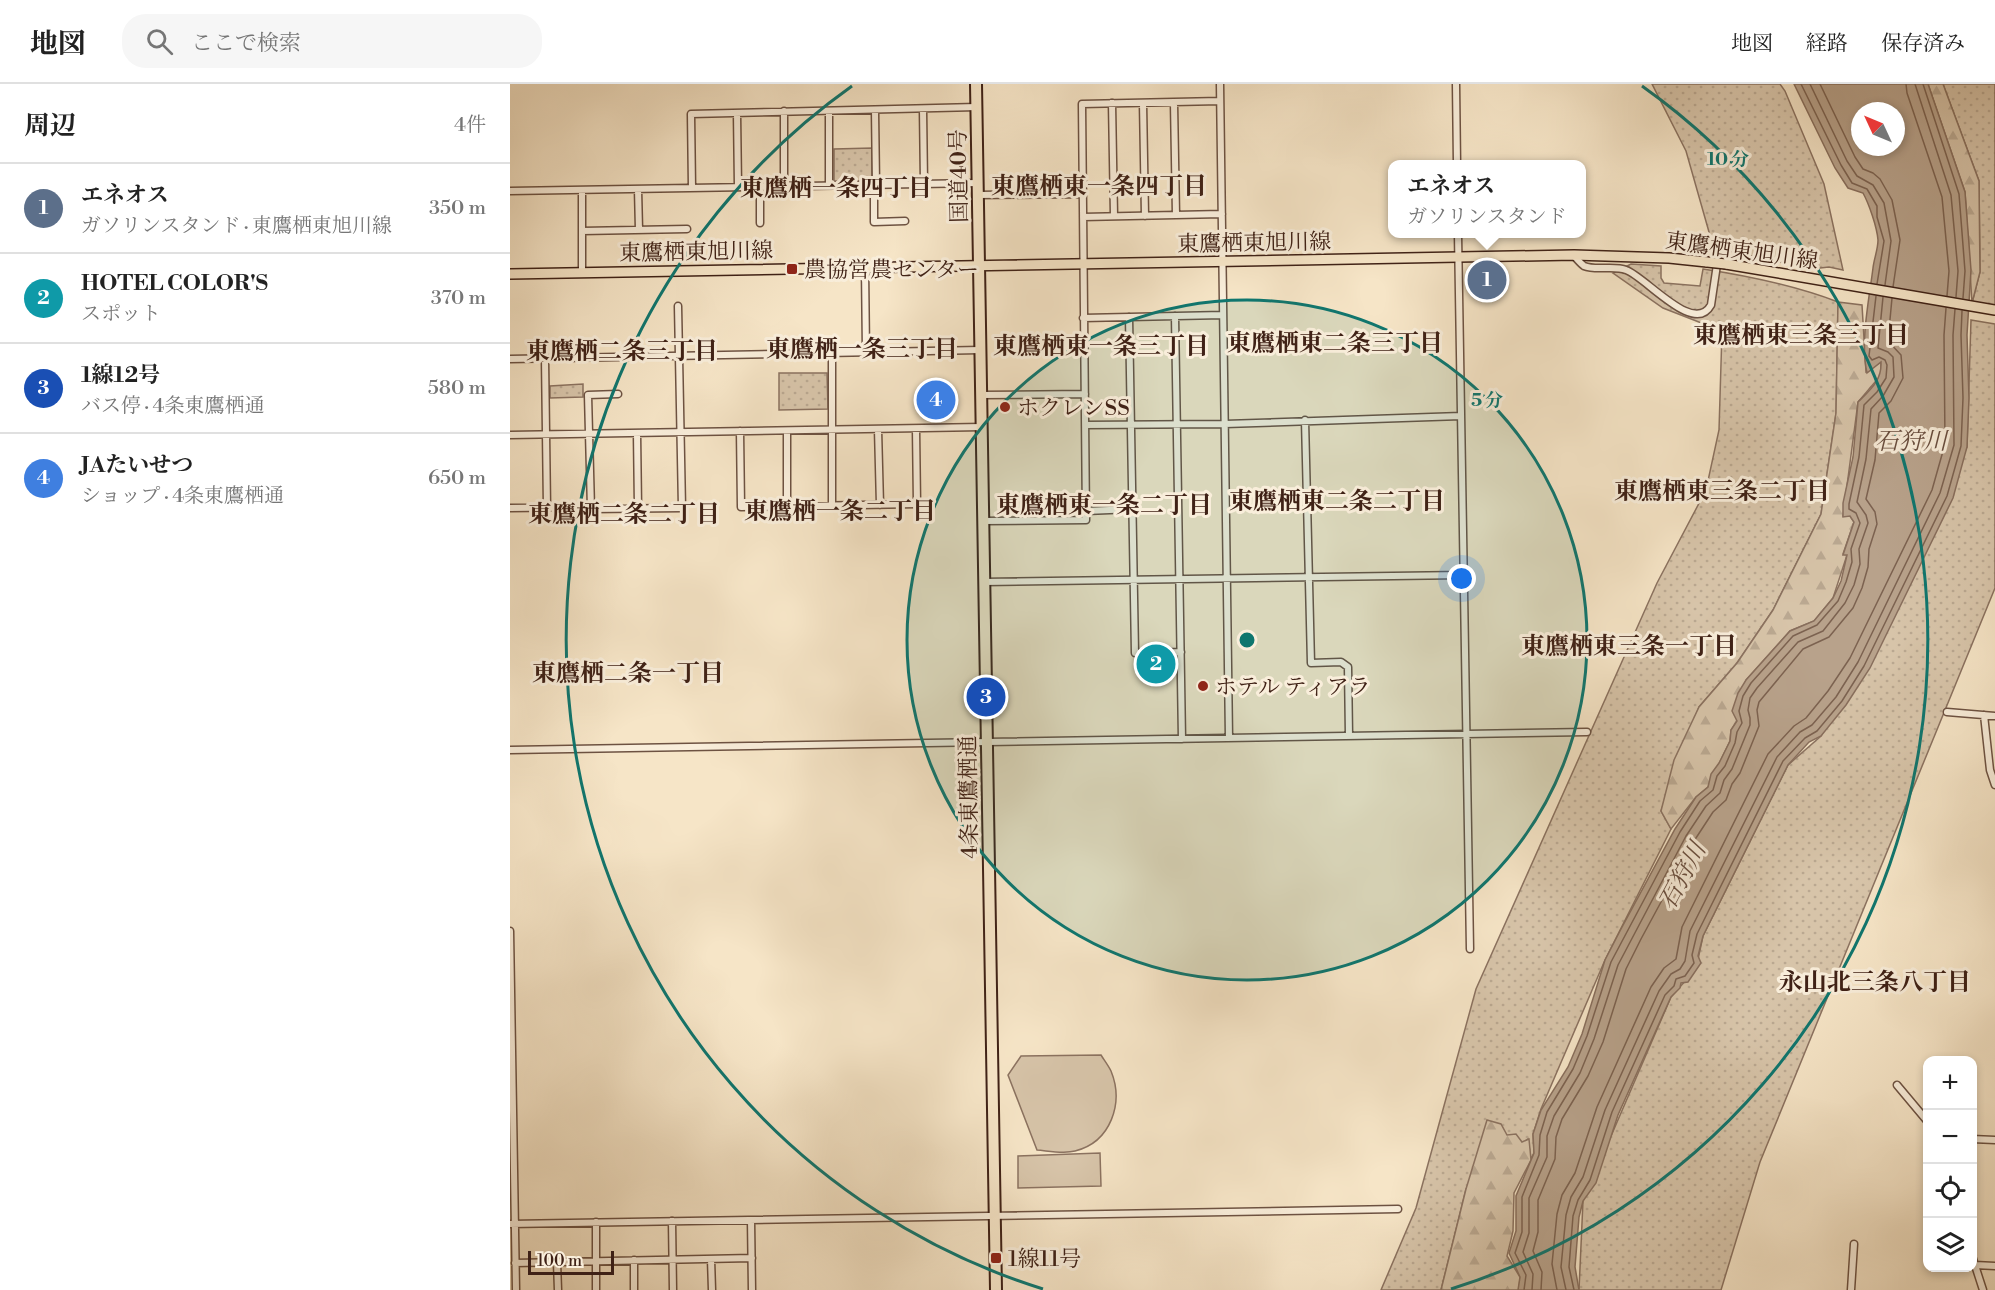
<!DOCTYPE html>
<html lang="ja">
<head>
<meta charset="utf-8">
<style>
	body { margin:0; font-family:"Libre Bodoni","Noto Serif JP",serif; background:#f6f6f6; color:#222 }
	.controls { position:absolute; right:18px; bottom:18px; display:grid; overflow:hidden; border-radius:12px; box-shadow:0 3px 9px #0003 }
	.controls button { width:54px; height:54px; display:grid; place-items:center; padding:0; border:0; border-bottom:2px solid #e0e0e0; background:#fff; color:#222; font:30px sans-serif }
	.compass { position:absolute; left:1341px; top:18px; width:54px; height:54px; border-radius:50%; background:#fff; box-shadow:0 3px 9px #0003; rotate:314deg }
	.scale { position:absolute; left:18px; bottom:15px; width:86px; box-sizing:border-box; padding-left:6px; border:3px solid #3f2116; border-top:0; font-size:16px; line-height:21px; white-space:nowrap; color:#3f2116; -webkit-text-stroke:4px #f9eedb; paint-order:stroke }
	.you { position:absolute; left:952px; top:495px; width:21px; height:21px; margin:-15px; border:4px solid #fff; border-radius:50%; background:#1a73e8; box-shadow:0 0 0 9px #1a73e833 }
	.badge { display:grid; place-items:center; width:39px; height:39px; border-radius:50%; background:#8f2418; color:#fff; font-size:20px; font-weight:700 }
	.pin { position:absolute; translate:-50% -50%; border:3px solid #fff; box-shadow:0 2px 6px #0006 }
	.popup { position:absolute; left:878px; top:76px; width:198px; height:78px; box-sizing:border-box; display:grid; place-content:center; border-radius:12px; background:#fff; filter:drop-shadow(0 2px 4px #0005); font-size:20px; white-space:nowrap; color:#767676 }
	.popup b { font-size:22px; color:#222 }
	.popup::after { content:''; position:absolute; left:50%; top:100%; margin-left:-12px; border:12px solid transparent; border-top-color:#fff }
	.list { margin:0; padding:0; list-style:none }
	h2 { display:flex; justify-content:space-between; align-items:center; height:78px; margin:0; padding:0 24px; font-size:26px }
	h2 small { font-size:20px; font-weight:400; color:#767676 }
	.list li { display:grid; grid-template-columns:39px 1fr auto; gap:18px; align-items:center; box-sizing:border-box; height:90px; padding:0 24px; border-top:2px solid #e0e0e0 }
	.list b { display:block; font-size:22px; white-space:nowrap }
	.list p { margin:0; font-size:20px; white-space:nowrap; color:#767676 }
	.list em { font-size:20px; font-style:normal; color:#767676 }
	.icon { flex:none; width:33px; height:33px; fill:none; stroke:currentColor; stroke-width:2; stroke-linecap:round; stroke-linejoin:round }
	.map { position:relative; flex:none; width:1485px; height:1206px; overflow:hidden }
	header { display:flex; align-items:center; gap:36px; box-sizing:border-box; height:84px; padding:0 30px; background:#fff; border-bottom:2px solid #e0e0e0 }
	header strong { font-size:28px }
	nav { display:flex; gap:33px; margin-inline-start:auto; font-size:21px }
	.search { width:420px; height:54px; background:#f6f6f6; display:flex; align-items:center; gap:15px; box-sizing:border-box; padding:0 21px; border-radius:24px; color:#767676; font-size:22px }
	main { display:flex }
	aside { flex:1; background:#fff }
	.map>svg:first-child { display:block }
	.grass { fill:url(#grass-dots); stroke:#8b7260; stroke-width:1.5 }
	.forest { fill:url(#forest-firs); stroke:#8b7260; stroke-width:1.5 }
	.pitch { fill:#d7c4a9; stroke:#8b7260; stroke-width:1.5 }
	.water { fill:#b8a28b; stroke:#886e5c; stroke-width:1.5; fill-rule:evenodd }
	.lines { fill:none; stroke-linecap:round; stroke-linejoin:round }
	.shore { stroke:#7c6250; stroke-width:1.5 }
	.street-casing { stroke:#6d5242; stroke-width:9 }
	.primary-casing { stroke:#3f2116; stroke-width:12 }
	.highway-casing { stroke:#3f2116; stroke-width:14 }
	.street { stroke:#f9eedb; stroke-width:6 }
	.primary { stroke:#f6e5c7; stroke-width:9 }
	.highway { stroke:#f6e5c7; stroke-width:10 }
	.primary-bridge-casing { stroke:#3f2116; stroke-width:12; stroke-linecap:butt }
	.primary-bridge { stroke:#f6e5c7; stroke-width:9 }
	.ring { fill:none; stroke:#0f766e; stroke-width:3 }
	.poi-dot { fill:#8f2418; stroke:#f9eedb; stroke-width:2 }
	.labels { text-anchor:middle; stroke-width:6; stroke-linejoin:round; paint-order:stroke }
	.street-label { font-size:22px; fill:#3f2116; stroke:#f9eedb }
	.poi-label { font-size:22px; fill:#3f2116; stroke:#f9eedb; text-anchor:start }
	.neighbourhood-label { font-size:24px; font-weight:bold; fill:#3f2116; stroke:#f9eedb }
	.water-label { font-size:24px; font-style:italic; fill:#694e3f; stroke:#f9eedb }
	.centre { fill:#0f766e; stroke:#f9eedb; stroke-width:3 }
	.ring-label { font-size:18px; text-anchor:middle; font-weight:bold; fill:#0f766e; stroke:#f9eedb; stroke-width:6; stroke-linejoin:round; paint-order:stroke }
</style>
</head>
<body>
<header>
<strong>地図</strong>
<div class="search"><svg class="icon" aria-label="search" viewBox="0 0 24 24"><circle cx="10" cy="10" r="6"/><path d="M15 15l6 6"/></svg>ここで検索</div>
<nav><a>地図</a><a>経路</a><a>保存済み</a></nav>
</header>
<main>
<aside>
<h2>周辺<small>4件</small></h2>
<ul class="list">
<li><span class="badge" style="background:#5c6f8a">1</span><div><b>エネオス</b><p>ガソリンスタンド · 東鷹栖東旭川線</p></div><em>350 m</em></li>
<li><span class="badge" style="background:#0f9aa8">2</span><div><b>HOTEL COLOR'S</b><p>スポット</p></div><em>370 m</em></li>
<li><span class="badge" style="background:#1a4fb4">3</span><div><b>1線12号</b><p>バス停 · 4条東鷹栖通</p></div><em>580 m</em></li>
<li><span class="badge" style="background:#3f7fe0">4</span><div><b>JAたいせつ</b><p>ショップ · 4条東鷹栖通</p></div><em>650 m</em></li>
</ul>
</aside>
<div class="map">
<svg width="1485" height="1206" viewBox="0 0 1485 1206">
	<defs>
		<pattern id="grass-dots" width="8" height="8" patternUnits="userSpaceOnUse" patternTransform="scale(1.5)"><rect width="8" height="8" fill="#d7c4a9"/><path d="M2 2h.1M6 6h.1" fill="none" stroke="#baa891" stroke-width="1.8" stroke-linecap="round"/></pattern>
		<pattern id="forest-firs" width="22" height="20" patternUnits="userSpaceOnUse" patternTransform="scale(1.5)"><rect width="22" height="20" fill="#d7c4a9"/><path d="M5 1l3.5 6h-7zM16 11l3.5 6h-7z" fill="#baa891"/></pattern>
	</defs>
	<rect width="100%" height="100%" fill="#f6e5c7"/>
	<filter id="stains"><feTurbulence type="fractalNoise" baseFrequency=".00333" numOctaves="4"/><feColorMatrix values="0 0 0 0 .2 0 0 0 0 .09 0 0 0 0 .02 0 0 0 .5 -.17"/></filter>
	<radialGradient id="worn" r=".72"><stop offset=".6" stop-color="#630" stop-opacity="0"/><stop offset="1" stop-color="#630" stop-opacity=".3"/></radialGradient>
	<path class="grass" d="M 1142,0 L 1270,0 L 1275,7 L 1314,100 L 1333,186 L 1319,183 L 1301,185 L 1200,163 L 1199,148 L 1176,67 Z
		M 1433,0 L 1485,0 L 1485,222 L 1462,219 L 1470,188 L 1469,97 Z
		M 362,64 L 362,97 L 324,97 L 324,65 Z
		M 1121,180 L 1151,182 L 1151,194 L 1154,199 L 1190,202 L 1193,185 C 1239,192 1284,201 1328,218 L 1326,329 L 1311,430 L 1263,526 L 1227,579 L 1189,623 L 1151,727 L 1161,745 L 1095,876 L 1031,1025 L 1023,1050 L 1024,1069 L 1021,1075 L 1018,1055 L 956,1105 L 931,1206 L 871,1206 L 906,1124 L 966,905 L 1147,499 L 1196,406 L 1209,346 L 1212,247 L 1153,224 L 1103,189 Z
		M 1461,236 L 1485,240 L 1485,504 L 1250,1078 L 1211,1206 L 1069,1206 L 1073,1117 L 1161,913 L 1186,885 L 1193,852 L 1278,681 L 1311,652 L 1457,363 Z
		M 269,289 L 317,289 L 318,325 L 269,326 Z
		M 73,300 L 73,313 L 40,314 L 40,302 Z"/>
	<path class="forest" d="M 1418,0 L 1433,0 L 1469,97 L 1470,188 L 1462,219 L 1455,108 Z
		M 1328,218 L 1352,221 L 1356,288 L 1371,278 L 1371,291 L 1348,318 L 1333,432 L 1340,432 L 1344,438 L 1333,470 L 1337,471 L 1323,514 L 1304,537 L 1280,547 L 1236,596 L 1227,637 L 1221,646 L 1220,657 L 1198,703 L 1186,713 L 1161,745 L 1151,727 L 1164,676 L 1189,623 L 1227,579 L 1263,526 L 1311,430 L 1326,329 Z
		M 977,1036 L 991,1040 L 997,1051 L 1006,1050 L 1012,1058 L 1019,1055 L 1021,1076 L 1004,1109 L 1003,1147 L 997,1172 L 1010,1193 L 1009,1206 L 931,1206 L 956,1105 Z"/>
	<path class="pitch" d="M 591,971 C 594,976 598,981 601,987 C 614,1019 601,1058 565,1067 C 554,1070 539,1067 527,1066 L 498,991 L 511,972 Z
		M 590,1069 L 591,1102 L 508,1104 L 508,1072 Z"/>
	<path class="water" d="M 1284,0 L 1418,0 L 1455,108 L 1461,186 L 1457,251 L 1459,314 L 1457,363 L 1443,414 L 1360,584 L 1336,621 L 1311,652 L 1299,658 L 1278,681 L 1193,852 L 1188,872 L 1191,879 L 1178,898 L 1171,899 L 1170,904 L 1161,913 L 1108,1031 L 1086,1099 L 1073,1117 L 1069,1133 L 1065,1183 L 1069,1206 L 1008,1206 L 1010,1193 L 999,1169 L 1006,1147 L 1006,1112 L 1024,1069 L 1023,1050 L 1031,1026 L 1058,983 L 1072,950 L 1095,876 L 1111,845 L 1165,745 L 1186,713 L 1198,703 L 1201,690 L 1209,679 L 1220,657 L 1221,646 L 1227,637 L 1222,627 L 1228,609 L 1236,596 L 1280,547 L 1304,537 L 1323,514 L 1331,497 L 1337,471 L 1333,471 L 1344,438 L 1340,432 L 1333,433 L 1333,419 L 1343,373 L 1348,318 C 1360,306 1372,297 1371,278 L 1357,289 C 1350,258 1359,216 1363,184 C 1364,175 1368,165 1368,156 C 1367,143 1359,120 1353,109 L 1338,104 L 1325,84 ZM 1350,27 L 1386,27 L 1386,63 L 1350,63 Z"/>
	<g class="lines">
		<path class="shore" d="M 1291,0 L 1331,81 L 1342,99 L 1357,105 L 1367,122 L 1367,133 L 1374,157 L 1367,200
			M 1300,0 L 1337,77 L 1347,92 L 1363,101 L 1374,119 L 1381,157 L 1375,201
			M 1310,0 L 1345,73 L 1353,85 L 1363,89 L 1370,95 L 1382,116 L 1390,156 L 1383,203
			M 1396,0 L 1397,9 L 1432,113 L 1439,187 L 1437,212
			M 1405,0 L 1441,111 L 1448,187 L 1446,213
			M 1413,0 L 1449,110 L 1455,187 L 1453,214
			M 1014,1206 L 1016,1191 L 1005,1169 L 1012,1148 L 1012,1113 L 1029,1071 L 1030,1051 L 1037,1028 L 1063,985 L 1077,952 L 1101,878 L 1170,748 L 1190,717 L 1203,706 L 1207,692 L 1215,682 L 1225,659 L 1227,648 L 1232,639 L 1229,627 L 1233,612 L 1241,599 L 1283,552 L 1307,541 L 1328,517 L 1336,498 L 1342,478 L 1341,465 L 1350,439 L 1346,429 L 1339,425 L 1339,420 L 1349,373 L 1354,321 L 1367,308 L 1376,294 L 1377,281 L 1375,276 L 1369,273 L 1362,276 L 1359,272 L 1366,212
			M 1022,1206 L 1023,1190 L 1013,1168 L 1019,1149 L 1019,1114 L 1037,1073 L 1037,1052 L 1044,1032 L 1070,989 L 1084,955 L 1108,881 L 1176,752 L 1196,722 L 1210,709 L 1214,696 L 1222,685 L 1240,641 L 1240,634 L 1238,626 L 1240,614 L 1247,604 L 1288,558 L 1313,547 L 1335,519 L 1344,501 L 1350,480 L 1349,465 L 1358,439 L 1356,431 L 1347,418 L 1356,375 L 1361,325 L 1373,312 L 1384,293 L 1383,273 L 1378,268 L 1368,264 L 1373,213
			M 1031,1206 L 1032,1188 L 1023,1167 L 1028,1148 L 1028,1116 L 1045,1075 L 1046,1053 L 1052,1035 L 1078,992 L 1093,958 L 1116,885 L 1131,855 L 1184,757 L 1203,728 L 1216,716 L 1222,700 L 1230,689 L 1249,642 L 1247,626 L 1249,618 L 1293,565 L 1319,553 L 1343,524 L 1352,504 L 1358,483 L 1359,465 L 1367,440 L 1365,428 L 1356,415 L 1365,376 L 1369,329 L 1381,317 L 1393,294 L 1391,271 L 1378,257 L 1382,214
			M 1047,1206 L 1042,1180 L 1047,1130 L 1052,1111 L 1065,1089 L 1087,1023 L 1141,903 L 1154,884 L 1166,875 L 1172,843 L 1258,670 L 1284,642 L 1296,634 L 1318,607 L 1340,574 L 1422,406 L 1435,360 L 1434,251 L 1436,224
			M 1056,1206 L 1051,1183 L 1056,1131 L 1061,1113 L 1073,1093 L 1095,1026 L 1149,907 L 1161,890 L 1170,885 L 1175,877 L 1180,847 L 1267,673 L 1290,648 L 1302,641 L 1326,613 L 1348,578 L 1430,409 L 1444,361 L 1443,251 L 1445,225
			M 1064,1206 L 1059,1183 L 1063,1132 L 1068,1116 L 1080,1096 L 1102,1028 L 1155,911 L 1164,902 L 1166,895 L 1175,892 L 1184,879 L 1182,871 L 1187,850 L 1273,677 L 1295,654 L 1307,647 L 1332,617 L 1354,582 L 1437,412 L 1451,362 L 1453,314 L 1451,251 L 1452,227"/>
		<defs>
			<path id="street" d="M 710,0 L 719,654
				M 946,0 L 947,80
				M 602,19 L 604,132
				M 633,19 L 635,132
				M 664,19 L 666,131
				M 413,25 L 414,100
				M 365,26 L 366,100
				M 274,27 L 274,102
				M 319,27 L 319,101
				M 227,29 L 228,103
				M 364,100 L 364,138 L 395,137
				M 250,103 L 250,139
				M 182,104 L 181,30 L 467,23
				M 128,105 L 129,146
				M 72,106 L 72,189
				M 0,107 L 468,99
				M 468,111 L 573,110
				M 573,133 L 712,130
				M 72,147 L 177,145
				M 948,150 L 960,865
				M 1064,172 C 1067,175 1071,180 1074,182 C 1086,187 1104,181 1116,186 C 1136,193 1184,252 1201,221 L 1209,167
				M 355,184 L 356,268
				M 665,232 L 672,655
				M 619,233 L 625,569 L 671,568
				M 573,234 L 713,231
				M 322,268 L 322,422
				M 35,274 L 37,424
				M 0,275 L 470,266
				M 108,310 L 78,311 L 81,425 L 172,424 L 168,222
				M 471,311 L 575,310
				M 795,336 L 801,579 L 831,578 L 838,583 L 839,652
				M 575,341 L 715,340 L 951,332
				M 368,345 L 370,421
				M 230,347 L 231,423 L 407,420 L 406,345
				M 277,347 L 277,422
				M 127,349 L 128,424
				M 0,351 L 472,343
				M 0,424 L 81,423
				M 576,427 L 623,425
				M 473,437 L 576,436 L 572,20 L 710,17
				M 474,498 L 953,491
				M 1437,628 L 1485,632
				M 1474,631 L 1480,686 L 1485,701
				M 0,666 L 1077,648
				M 0,847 L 6,1206
				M 1387,1001 L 1418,1038
				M 1462,1055 L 1485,1056
				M 241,1136 L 242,1206
				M 162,1137 L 163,1206
				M 86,1138 L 86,1206
				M 0,1140 L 888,1125
				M 1462,1172 L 1473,1206
				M 201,1175 L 202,1206
				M 124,1176 L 124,1206
				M 47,1178 L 48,1206
				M 5,1179 L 242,1174
				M 1465,1181 L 1485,1182
				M 1341,1206 L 1344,1160"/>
			<path id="primary" d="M 1216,180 L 1485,226
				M 0,190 L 1064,171 L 1159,174 L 1197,178"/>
			<path id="highway" d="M 466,0 L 486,1206"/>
		</defs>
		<use href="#street" class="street-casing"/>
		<use href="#primary" class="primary-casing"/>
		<use href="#highway" class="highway-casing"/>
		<use href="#street" class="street"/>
		<use href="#primary" class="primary"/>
		<use href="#highway" class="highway"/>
		<defs>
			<path id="primary-bridge" d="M 1197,178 L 1216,180"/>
		</defs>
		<use href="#primary-bridge" class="primary-bridge-casing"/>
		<use href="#primary-bridge" class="primary-bridge"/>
	</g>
	<circle cx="737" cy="556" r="340" fill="#0f766e" fill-opacity=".12"/>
	<g class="ring">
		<circle cx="737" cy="556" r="340"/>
		<path d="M533 1205A680 680 0 0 1 342 2M1132 2A680 680 0 0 1 941 1205"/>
	</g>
	<g class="poi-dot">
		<rect x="276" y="179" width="12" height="12" rx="3"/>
		<circle cx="495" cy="323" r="6"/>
		<circle cx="693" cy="602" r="6"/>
		<rect x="480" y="1168" width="12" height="12" rx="3"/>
	</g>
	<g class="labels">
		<g class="street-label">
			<text transform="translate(448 92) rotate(-91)" y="8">国道40号</text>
			<text transform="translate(744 158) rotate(-1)" y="8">東鷹栖東旭川線</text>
			<text transform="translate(1232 166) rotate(8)" y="8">東鷹栖東旭川線</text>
			<text transform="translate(186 167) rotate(-1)" y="8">東鷹栖東旭川線</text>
			<text transform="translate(458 713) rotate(-91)" y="8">4条東鷹栖通</text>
		</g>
		<g class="poi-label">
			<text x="294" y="193">農協営農センター</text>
			<text x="507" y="331">ホクレンSS</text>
			<text x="705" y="610">ホテル ティアラ</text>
			<text x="498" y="1182">1線11号</text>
		</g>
		<g class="neighbourhood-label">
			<text x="589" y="110">東鷹栖東一条四丁目</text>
			<text x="326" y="112">東鷹栖一条四丁目</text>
			<text x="1291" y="259">東鷹栖東三条三丁目</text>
			<text x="825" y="267">東鷹栖東二条三丁目</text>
			<text x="591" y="270">東鷹栖東一条三丁目</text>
			<text x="352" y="273">東鷹栖一条三丁目</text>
			<text x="112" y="275">東鷹栖二条三丁目</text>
			<text x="1212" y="415">東鷹栖東三条二丁目</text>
			<text x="827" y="425">東鷹栖東二条二丁目</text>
			<text x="594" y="429">東鷹栖東一条二丁目</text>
			<text x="330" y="435">東鷹栖一条二丁目</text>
			<text x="114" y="438">東鷹栖二条二丁目</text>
			<text x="1119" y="570">東鷹栖東三条一丁目</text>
			<text x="118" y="597">東鷹栖二条一丁目</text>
			<text x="1365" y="906">永山北三条八丁目</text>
		</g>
		<g class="water-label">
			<text x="1401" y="365">石狩川</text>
			<text transform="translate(1172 792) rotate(-62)" y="8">石狩川</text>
		</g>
	</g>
	<circle cx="737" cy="556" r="9" class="centre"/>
	<g class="ring-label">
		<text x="1218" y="81">10 分</text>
		<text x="977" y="322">5 分</text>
	</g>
	<rect width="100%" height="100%" filter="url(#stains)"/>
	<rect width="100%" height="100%" fill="url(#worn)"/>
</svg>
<div class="controls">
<button>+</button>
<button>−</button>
<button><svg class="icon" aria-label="locate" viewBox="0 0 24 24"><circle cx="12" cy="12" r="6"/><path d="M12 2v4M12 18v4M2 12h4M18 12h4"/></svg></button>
<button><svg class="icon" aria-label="layers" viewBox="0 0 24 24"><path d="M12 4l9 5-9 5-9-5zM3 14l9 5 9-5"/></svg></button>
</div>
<svg class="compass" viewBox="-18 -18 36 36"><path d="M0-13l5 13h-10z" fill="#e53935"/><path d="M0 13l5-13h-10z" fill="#767676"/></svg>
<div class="scale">100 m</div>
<div class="you"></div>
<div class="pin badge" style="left:977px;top:196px;background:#5c6f8a">1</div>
<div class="popup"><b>エネオス</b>ガソリンスタンド</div>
<div class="pin badge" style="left:646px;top:580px;background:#0f9aa8">2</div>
<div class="pin badge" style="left:476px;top:613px;background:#1a4fb4">3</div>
<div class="pin badge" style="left:426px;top:316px;background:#3f7fe0">4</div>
</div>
</main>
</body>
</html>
